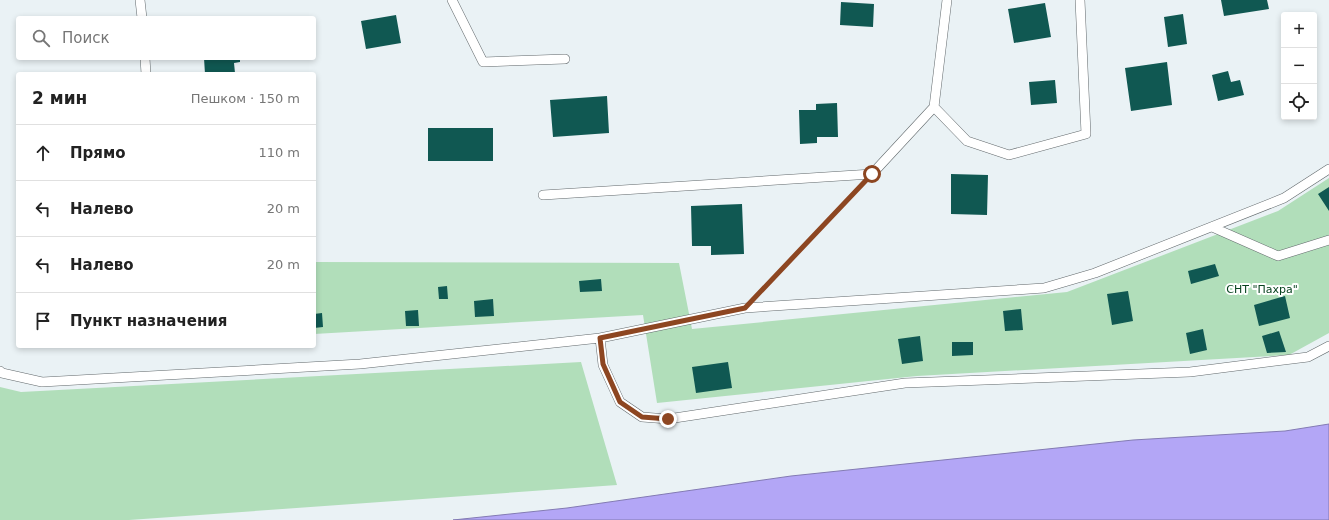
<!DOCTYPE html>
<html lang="ru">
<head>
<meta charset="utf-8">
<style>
	body { margin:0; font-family:"DejaVu Sans",sans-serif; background:#f6f6f6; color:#222 }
	.controls { position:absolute; right:12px; top:12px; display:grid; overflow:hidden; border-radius:4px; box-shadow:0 2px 6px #0003 }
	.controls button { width:36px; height:36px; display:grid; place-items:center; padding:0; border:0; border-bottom:1px solid #e0e0e0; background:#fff; color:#222; font:20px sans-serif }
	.stop { position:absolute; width:12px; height:12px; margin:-9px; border:3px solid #8d4621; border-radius:50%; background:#fff }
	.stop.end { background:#8d4621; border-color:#fff; box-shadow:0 1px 4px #0008 }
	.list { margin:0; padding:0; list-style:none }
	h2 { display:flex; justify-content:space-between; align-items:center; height:52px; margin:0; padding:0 16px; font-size:17px }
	h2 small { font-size:13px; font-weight:400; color:#767676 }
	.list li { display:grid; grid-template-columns:26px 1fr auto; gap:12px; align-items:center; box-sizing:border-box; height:56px; padding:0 16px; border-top:1px solid #e0e0e0 }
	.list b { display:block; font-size:15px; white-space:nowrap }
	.list em { font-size:13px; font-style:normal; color:#767676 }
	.icon { flex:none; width:22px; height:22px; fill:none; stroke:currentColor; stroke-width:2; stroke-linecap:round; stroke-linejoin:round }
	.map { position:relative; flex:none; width:1329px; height:520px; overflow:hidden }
	.search { position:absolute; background:#fff; box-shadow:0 2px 6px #0003; left:16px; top:16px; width:300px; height:44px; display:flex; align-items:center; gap:10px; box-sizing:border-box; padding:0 14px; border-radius:4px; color:#767676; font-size:15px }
	.panel { position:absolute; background:#fff; box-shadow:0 2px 6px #0003; left:16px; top:72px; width:300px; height:276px; border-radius:4px }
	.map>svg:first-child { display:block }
	.green { fill:#b1deba }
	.water { fill:#b3a6f6; stroke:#837bb3 }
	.building { fill:#105852 }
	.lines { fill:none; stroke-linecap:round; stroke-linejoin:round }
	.lane-casing { stroke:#62696c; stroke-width:10 }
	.path { stroke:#9ea4a6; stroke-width:2.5; stroke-dasharray:2 3; stroke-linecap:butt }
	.lane { stroke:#fff; stroke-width:9 }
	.route { stroke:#8d4621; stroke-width:5 }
	.labels { text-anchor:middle; stroke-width:4; stroke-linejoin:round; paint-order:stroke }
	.park-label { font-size:11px; fill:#07431f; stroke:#fff }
</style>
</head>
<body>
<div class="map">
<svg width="1329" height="520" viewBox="0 0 1329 520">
	<rect width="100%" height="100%" fill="#eaf2f5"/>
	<path class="green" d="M 1329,178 L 1329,333 L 1289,355 L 917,376 L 657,403 L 643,315 L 314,334 L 314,262 L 679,263 L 692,329 L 1067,292 L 1278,211 Z
		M 581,362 L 617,485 L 129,520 L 0,520 L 0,387 L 21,392 Z"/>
	<path class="water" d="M 1329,424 L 1329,520 L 453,520 L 567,508 L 791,476 L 1133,440 L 1285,431 Z"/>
	<path class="building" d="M 1221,0 L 1267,0 L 1269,9 L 1224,16 Z
		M 841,2 L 874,4 L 873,27 L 840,25 Z
		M 1045,3 L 1051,37 L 1014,43 L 1008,9 Z
		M 1183,14 L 1187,44 L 1168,47 L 1164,17 Z
		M 396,15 L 401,43 L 366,49 L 361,21 Z
		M 204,58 L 240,58 L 240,62 L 234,63 L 235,73 L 205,74 Z
		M 1167,62 L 1172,105 L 1131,111 L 1125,68 Z
		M 1228,71 L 1231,82 L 1240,80 L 1244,95 L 1218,101 L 1212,75 Z
		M 1055,80 L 1057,103 L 1031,105 L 1029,82 Z
		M 607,96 L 609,133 L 553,137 L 550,100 Z
		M 837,103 L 838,137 L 817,137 L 817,143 L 800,144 L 799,110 L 816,110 L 816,104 Z
		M 428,128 L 493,128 L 493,161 L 428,161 Z
		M 951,174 L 988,175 L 987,215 L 951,214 Z
		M 1329,187 L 1329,211 L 1318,194 Z
		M 742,204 L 744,254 L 711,255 L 711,246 L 692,246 L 691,206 Z
		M 1215,264 L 1219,276 L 1191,284 L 1188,271 Z
		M 601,279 L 602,291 L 580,292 L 579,281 Z
		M 447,286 L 448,299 L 439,299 L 438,287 Z
		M 1128,291 L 1133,321 L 1112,325 L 1107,294 Z
		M 1285,296 L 1290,318 L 1259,326 L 1254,305 Z
		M 493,299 L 494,316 L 475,317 L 474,301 Z
		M 1021,309 L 1023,330 L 1005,331 L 1003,311 Z
		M 418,310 L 419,326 L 406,326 L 405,311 Z
		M 322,313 L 323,327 L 314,328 L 314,314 Z
		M 1203,329 L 1207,350 L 1190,354 L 1186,333 Z
		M 1279,331 L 1286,352 L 1267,353 L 1262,336 Z
		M 920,336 L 923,361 L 902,364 L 898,339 Z
		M 952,342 L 973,342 L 973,355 L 952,356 Z
		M 728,362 L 732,388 L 696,393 L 692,367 Z"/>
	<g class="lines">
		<defs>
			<path id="lane" d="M 140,0 L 142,18
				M 452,0 L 483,62 L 565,59
				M 947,0 L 934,107 L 967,141 L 1009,155 L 1086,134 L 1080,0
				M 145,58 L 146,74
				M 543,195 L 872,174 L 934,107
				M 1212,227 L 1278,256 L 1329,240
				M 600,338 L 745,308 L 1044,288 L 1095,273 L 1284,198 L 1329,169
				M 0,371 L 2,373 L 42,382 L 360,364 L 600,338 L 603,365 L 620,402 L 642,417 L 668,419 L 905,383 L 1190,372 L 1308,357 L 1329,346"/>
		</defs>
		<use href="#lane" class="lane-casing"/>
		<path class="path" d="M 759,293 L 858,189"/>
		<use href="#lane" class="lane"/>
	</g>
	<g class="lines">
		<path class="route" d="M 668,419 L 642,417 L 620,402 L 603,364 L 600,338 L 745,308 L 872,174"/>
	</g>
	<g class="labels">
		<g class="park-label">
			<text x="1262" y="293">СНТ "Пахра"</text>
		</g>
	</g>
</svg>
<div class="controls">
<button>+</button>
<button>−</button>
<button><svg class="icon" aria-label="locate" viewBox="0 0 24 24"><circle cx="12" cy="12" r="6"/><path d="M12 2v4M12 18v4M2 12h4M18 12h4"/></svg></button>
</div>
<div class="stop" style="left:872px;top:174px"></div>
<div class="stop end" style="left:668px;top:419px"></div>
<div class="search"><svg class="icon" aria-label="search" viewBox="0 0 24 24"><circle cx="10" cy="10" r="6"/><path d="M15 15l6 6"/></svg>Поиск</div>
<section class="panel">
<h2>2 мин<small>Пешком · 150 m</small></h2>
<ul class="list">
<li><svg class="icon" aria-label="ahead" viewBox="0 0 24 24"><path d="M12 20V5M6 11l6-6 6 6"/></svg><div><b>Прямо</b></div><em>110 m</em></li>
<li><svg class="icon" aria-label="left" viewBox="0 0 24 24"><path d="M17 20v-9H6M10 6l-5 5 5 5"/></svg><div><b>Налево</b></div><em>20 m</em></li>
<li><svg class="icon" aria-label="left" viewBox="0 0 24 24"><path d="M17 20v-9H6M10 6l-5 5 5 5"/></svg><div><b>Налево</b></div><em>20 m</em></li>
<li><svg class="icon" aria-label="arrive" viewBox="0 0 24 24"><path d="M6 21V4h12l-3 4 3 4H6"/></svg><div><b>Пункт назначения</b></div></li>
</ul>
</section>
</div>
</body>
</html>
